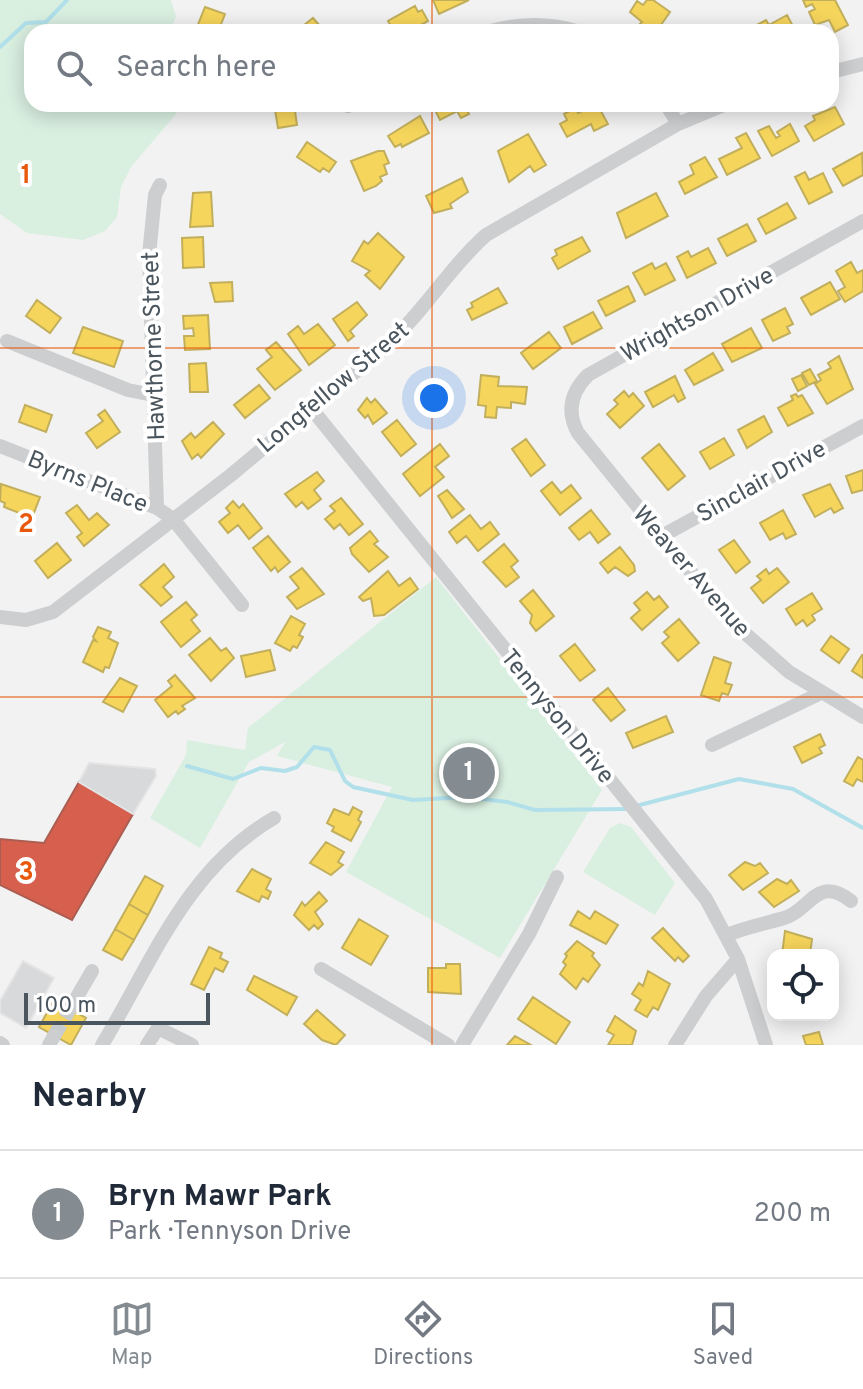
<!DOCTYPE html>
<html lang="en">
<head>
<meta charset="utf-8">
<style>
	body { margin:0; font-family:Overpass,sans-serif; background:#f6f6f7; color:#1f2937 }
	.controls { position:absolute; right:24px; bottom:24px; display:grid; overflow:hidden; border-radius:16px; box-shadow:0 4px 20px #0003 }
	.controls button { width:72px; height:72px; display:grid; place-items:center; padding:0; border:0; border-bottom:2px solid #e0e1e3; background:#fff; color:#1f2937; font:40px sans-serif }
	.scale { position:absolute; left:24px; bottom:20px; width:186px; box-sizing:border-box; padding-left:8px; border:4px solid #4a555d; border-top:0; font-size:22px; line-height:28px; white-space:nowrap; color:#4a555d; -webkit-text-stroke:6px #fff; paint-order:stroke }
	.you { position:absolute; left:434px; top:398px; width:28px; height:28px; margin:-20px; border:6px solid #fff; border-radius:50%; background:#1a73e8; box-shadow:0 0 0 12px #1a73e833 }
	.badge { display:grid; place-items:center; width:52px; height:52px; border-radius:50%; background:#858c91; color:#fff; font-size:26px; font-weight:700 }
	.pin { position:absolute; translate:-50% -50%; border:4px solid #fff; box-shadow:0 2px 8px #0006 }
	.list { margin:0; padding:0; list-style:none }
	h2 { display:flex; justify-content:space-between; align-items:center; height:104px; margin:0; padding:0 32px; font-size:34px }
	h2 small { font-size:26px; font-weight:400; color:#747a83 }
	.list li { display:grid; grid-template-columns:52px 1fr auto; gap:24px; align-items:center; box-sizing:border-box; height:128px; padding:0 32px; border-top:2px solid #e0e1e3 }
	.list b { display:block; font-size:30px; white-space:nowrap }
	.list p { margin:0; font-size:26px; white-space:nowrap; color:#747a83 }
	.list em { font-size:26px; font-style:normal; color:#747a83 }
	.icon { flex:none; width:44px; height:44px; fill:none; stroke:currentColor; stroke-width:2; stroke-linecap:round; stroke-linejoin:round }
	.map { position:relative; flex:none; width:863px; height:1045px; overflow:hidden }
	.search { position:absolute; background:#fff; box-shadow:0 4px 20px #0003; left:24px; right:24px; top:24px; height:88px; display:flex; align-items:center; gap:20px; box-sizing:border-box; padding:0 28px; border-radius:24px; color:#747a83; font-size:30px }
	.sheet { height:232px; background:#fff }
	nav { display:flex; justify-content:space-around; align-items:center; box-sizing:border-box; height:112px; border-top:2px solid #e0e1e3; background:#fff; font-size:22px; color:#747a83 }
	nav a { display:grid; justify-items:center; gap:4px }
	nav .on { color:#858c91 }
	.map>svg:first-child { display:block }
	.green { fill:#d9efe0 }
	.homes { fill:#f6d55c; stroke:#c2af5c; stroke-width:2 }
	.shops { fill:#d6604d; stroke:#ac5d52; stroke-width:2 }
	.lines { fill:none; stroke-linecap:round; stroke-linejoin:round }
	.stream { stroke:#b1e0ea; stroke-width:4 }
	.building { fill:#d8d9db; stroke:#e4e4e5; stroke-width:2 }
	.minor-tunnel { stroke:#c8cbcd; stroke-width:14; stroke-dasharray:14 7; stroke-linecap:butt }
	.minor { stroke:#ccced0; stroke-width:14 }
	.grid { fill:none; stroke:#e8590c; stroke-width:2; stroke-opacity:0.55 }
	.labels { text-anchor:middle; stroke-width:8; stroke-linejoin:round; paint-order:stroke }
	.street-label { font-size:24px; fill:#4a555d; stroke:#fff }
	.grid-label { font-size:26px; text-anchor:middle; font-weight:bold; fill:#e8590c; stroke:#fff; stroke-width:8; stroke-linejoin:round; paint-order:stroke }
</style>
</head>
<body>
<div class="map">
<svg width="863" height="1045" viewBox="0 0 863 1045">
	<rect width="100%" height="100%" fill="#f2f2f2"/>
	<path class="green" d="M 0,0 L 171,0 L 176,17 L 169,32 L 32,32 L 32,104 L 178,104 L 176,114 L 131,167 L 121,187 L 117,217 L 105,231 L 83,240 L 27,233 L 0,214 Z
		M 436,577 L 602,790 L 500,958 L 346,872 L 392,787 L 277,756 L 285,742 L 249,762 L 200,848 L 150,818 L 186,755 L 187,740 L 245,750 L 248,728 Z
		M 620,823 L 631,827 L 675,883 L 655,915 L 583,872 L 610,828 Z"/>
	<path class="homes" d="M 433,0 L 469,0 L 439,14 Z
		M 647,0 L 653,0 L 670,12 L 656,32 L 639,25 L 642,22 L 630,12 L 637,1 L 643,5 Z
		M 803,0 L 835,0 L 848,25 L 835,32 L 829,20 L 815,25 L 809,12 L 815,9 L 812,4 L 806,7 Z
		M 415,6 L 418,12 L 422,10 L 428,21 L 408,32 L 394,32 L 388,21 Z
		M 205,7 L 225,14 L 218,32 L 195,32 Z
		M 787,15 L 796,32 L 751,32 L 749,29 L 766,20 L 769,25 Z
		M 313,18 L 320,26 L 308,32 L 303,26 Z
		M 274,104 L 294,104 L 297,125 L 278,128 Z
		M 432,104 L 464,104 L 469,114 L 461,118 L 457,111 L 440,120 Z
		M 584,104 L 597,104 L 608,124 L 594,131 L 591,124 L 567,137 L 560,124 L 567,120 L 564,114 L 575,108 L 578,113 L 587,109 Z
		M 835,107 L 844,124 L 814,141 L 805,126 L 815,120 L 813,116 Z
		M 420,116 L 429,133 L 402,147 L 401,144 L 395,147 L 388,136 Z
		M 790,124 L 799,141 L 772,156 L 758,131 L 769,126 L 776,138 L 780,136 L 777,132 Z
		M 746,133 L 760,158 L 727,175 L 719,159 L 742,148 L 736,138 Z
		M 528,134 L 546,165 L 534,172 L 530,166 L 509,182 L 498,151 Z
		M 307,142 L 336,162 L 329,172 L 323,168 L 320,172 L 297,157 Z
		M 378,151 L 384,151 L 389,163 L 384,165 L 387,174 L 380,177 L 382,181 L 376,186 L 364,191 L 351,161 Z
		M 862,153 L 863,175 L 843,186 L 833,169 Z
		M 705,157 L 717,177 L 685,194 L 679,182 L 694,174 L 690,165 Z
		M 805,172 L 809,180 L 823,173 L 832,192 L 809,204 L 795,177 Z
		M 462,178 L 468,192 L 450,204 L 452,208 L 434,213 L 426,196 Z
		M 211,192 L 213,226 L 190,227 L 193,193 Z
		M 656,193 L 668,216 L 626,238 L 617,213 Z
		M 787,203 L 796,218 L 766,234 L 758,219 Z
		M 747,224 L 756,241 L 727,256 L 718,239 Z
		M 378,233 L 404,257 L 380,289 L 365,275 L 370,271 L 352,261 L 364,241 L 368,244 Z
		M 203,237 L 204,267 L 183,268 L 182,238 Z
		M 582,237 L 590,251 L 558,269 L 552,258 L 557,255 L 555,250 Z
		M 708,248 L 716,263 L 687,278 L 677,257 L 688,251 L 691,257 Z
		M 851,262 L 857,273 L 863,270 L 863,291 L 845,302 L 838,291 L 845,287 L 836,271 Z
		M 652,263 L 655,269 L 666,263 L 675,280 L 645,295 L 633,273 Z
		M 232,282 L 233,301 L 215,302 L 210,283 Z
		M 830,282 L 840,299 L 811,315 L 801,298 Z
		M 628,286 L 635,301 L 606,316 L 598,301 Z
		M 498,288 L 507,303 L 472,320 L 467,310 L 473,307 L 471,303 Z
		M 37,300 L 61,318 L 50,333 L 26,316 Z
		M 357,302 L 367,315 L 350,331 L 354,336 L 348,341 L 333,319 Z
		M 785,308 L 793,324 L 787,327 L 790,333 L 773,341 L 762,320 Z
		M 593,312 L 602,328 L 572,344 L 564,327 Z
		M 208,315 L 210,349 L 185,350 L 184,336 L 194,336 L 193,328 L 184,329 L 183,316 Z
		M 318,324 L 335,345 L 309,365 L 288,334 L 298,326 L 304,334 Z
		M 83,327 L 123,341 L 114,367 L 73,353 Z
		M 751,328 L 762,348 L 732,362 L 722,344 Z
		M 549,332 L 561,348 L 533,369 L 521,353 Z
		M 276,342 L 301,370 L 275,390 L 257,369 L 272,357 L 266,350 Z
		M 713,353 L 723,370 L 694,385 L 685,370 Z
		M 839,356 L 853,389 L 827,404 L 815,384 L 821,380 L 818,375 L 831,368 L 828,363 Z
		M 206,363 L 208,392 L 190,392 L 189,364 Z
		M 810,369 L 817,381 L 809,385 L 802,373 Z
		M 481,375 L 499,377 L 498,386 L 527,387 L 525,404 L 511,402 L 511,408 L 497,407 L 496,418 L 485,417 L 486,406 L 478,405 Z
		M 801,375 L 807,386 L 798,391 L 792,379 Z
		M 675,376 L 685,398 L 678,402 L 674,395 L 653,407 L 645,392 Z
		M 259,385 L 270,398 L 245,418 L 234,405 Z
		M 624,391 L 629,397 L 633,393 L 644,406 L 620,428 L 607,414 L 618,404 L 614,400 Z
		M 796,394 L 798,397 L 802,395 L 813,413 L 788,426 L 778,408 L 793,400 L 791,396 Z
		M 367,398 L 371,403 L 375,399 L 387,413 L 373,424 L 368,415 L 365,418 L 358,410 Z
		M 25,405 L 52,415 L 46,432 L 19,422 Z
		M 105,410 L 120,432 L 97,448 L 86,433 L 103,421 L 98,415 Z
		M 764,416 L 772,432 L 747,448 L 738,430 Z
		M 397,420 L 416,444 L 401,456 L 382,432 Z
		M 213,422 L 224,434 L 201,458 L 198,454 L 192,459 L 182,441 L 191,433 L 195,438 Z
		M 724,438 L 734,455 L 710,469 L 700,452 Z
		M 526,439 L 545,465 L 531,476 L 512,449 Z
		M 440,444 L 449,456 L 435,467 L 444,477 L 420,496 L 403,474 Z
		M 659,444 L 685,476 L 668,490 L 642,458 Z
		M 863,470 L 863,490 L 852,493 L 846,476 Z
		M 317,472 L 324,481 L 314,490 L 321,499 L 308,509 L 302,502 L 296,507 L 285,494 Z
		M 552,482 L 561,493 L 571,485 L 581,498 L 560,515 L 541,491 Z
		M 1,484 L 40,497 L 32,518 L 4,507 L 5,503 L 0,501 Z
		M 830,484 L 843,508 L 834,513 L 831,508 L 815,517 L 803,495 Z
		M 447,490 L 464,509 L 452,518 L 438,496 Z
		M 341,498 L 363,524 L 349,535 L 340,524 L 334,529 L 325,519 L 335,511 L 330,506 Z
		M 233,501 L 239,508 L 243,504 L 262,528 L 249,539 L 238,525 L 228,533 L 219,522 L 230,513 L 226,508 Z
		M 77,505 L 89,520 L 97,513 L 109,525 L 84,546 L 77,537 L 82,533 L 66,513 Z
		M 591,510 L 610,534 L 598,543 L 590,532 L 579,540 L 569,528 Z
		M 783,510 L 796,534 L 786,539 L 783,533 L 770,540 L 760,523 Z
		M 470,515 L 481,529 L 490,522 L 499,534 L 478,551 L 466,536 L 457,543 L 449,532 Z
		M 370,531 L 378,541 L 374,544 L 388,557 L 369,572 L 352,554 L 350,548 Z
		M 268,536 L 290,562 L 278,572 L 275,567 L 271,571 L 253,548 Z
		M 734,540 L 750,562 L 736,573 L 719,550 Z
		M 57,543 L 71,560 L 48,578 L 35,561 Z
		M 504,544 L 518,561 L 511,567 L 519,577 L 506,587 L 483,562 Z
		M 620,547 L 634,565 L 635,571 L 628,576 L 615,567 L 608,573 L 600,563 Z
		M 164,564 L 174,577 L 163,587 L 172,597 L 161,606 L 140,585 Z
		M 302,568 L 324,594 L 297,609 L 287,597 L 299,588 L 290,577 Z
		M 777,568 L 789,582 L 763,603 L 751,588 L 761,580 L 757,576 L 766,569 L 769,574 Z
		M 388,571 L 399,586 L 410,578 L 418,589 L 384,615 L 374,616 L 371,598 L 363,601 L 359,597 Z
		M 533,590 L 554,616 L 536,631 L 530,623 L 532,615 L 520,601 Z
		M 647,592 L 654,600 L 659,596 L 668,607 L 642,630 L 631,618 L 640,610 L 634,603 Z
		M 812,593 L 822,609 L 812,615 L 815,620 L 807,626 L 803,620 L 796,625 L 786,609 Z
		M 186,602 L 197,615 L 191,620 L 200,631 L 181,647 L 161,622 Z
		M 291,616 L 305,624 L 299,635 L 303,637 L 297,648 L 293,646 L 290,651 L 275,643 Z
		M 679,619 L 699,643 L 678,661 L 662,643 L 669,637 L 664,632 Z
		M 98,627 L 111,632 L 108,638 L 118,643 L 109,668 L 105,667 L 103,672 L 83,662 L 93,640 L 96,641 L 93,637 Z
		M 831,636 L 849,649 L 839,663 L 821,650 Z
		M 210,638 L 221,651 L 226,648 L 234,658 L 211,681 L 189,655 Z
		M 575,644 L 595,670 L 580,681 L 560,656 Z
		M 270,650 L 275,670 L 246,677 L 241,656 Z
		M 862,655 L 863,656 L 863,678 L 852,671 Z
		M 714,657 L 731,663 L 725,683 L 732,685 L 728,695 L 722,693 L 719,701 L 701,695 Z
		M 175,675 L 195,698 L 182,706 L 185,709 L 178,714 L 176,711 L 168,717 L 155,700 L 172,686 L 168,681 Z
		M 120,678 L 137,686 L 123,712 L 103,702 Z
		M 608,688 L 625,710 L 611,721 L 593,700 Z
		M 666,716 L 673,732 L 633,748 L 626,733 Z
		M 820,734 L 825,745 L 819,748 L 822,753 L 802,763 L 794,747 Z
		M 858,757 L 863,760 L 863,782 L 857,779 L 853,786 L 844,781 Z
		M 353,807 L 362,812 L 358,820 L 361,822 L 351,841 L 332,831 L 334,827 L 327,823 L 334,809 L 349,815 Z
		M 326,842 L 344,852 L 338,862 L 343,865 L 331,875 L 310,863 Z
		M 745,862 L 755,866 L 760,863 L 768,873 L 743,890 L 729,875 Z
		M 252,869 L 271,879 L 266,889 L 271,892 L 268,899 L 262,896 L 259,902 L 237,891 Z
		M 145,876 L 163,886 L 148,915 L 129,904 Z
		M 777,879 L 787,884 L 791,880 L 799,891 L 774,907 L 759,892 Z
		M 319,892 L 327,901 L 315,912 L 323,924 L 318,929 L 314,925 L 309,930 L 294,915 L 302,902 L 305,906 Z
		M 129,904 L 148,915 L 134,940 L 115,929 Z
		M 578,911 L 590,919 L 595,911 L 618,925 L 606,944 L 570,925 Z
		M 359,919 L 388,936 L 371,965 L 342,948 Z
		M 663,928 L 689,956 L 683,962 L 678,957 L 675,961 L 652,938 Z
		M 115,929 L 134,940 L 122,960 L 103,950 Z
		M 785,931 L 812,939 L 810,955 L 782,955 Z
		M 577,941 L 594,953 L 592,956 L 600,965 L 588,982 L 583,978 L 576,989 L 560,974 L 566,965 L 563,962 L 567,956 L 565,954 Z
		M 209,947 L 222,953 L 220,958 L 228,962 L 223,972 L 215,968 L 204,990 L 191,984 Z
		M 446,964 L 460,964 L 461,994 L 428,992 L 428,968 L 446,968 Z
		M 648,971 L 670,984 L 658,1010 L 653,1007 L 647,1017 L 635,1010 L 641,1000 L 632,994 L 639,983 L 643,986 Z
		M 254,976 L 297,997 L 287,1015 L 247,990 Z
		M 533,997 L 570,1022 L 556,1044 L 518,1019 Z
		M 54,1000 L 86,1018 L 71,1045 L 39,1027 Z
		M 317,1010 L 345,1035 L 336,1045 L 322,1040 L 304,1024 Z
		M 615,1016 L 636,1031 L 632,1045 L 608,1045 L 614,1035 L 607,1031 Z
		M 819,1032 L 823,1045 L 806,1045 L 803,1036 Z
		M 515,1036 L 531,1045 L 507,1045 Z"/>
	<path class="shops" d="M 79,782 L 133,814 L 72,920 L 0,885 L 0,839 L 44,843 Z"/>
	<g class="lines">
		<path class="stream" d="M 0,47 L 26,23 L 46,22 L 67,0
			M 187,766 L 233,779 L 261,768 L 285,771 L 297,767 L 314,747 L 330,750 L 345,781 L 353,787 L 413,800 L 466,797 L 507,802 L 535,810 L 628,809
			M 636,806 L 739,779 L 793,789 L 863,828"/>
	</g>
	<path class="building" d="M 89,763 L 155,769 L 156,776 L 133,814 L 79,782 Z
		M 23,961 L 54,978 L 26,1028 L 0,1013 L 0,1001 Z"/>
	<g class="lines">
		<path class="minor-tunnel" d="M 54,1036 L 70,1009"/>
		<path class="minor" d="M 487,32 C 518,23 549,22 580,32
			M 831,72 L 863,64
			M 666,104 L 678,124
			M 348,106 L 353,104
			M 863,221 L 588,375 C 571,392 566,411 578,433 L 730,620 L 789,672 L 863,717
			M 7,341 L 128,390 L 153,395
			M 311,408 L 706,899 L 738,959 L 766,1045
			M 0,446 L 157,508 L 173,519 L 242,605
			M 157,508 L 149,255 L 155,195 L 160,185
			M 660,537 L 863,426
			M 0,617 L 26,620 L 53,612 L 231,475 L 385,347 C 423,313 448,269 486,235 L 678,124 L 726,104
			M 712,745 L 821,693
			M 727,935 C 746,927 764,924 784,918 C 811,910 817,874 851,901
			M 321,969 L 448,1045
			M 70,1009 L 92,971
			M 0,1043 L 3,1045
			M 49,1045 L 54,1036
			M 102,1045 C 152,962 186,869 274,818
			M 147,1045 L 158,1028 L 192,1045
			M 462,1045 L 529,934 L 557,877
			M 675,1045 L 706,996 L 738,959"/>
	</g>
	<path class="grid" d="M 432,0 L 432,32M 432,104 L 432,1045M 0,348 L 863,348M 0,697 L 863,697"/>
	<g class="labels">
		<g class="street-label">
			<text transform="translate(697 314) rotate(-29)" y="8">Wrightson Drive</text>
			<text transform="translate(153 346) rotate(-92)" y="8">Hawthorne Street</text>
			<text transform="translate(333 387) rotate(-40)" y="8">Longfellow Street</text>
			<text transform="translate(88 481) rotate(22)" y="8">Byrns Place</text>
			<text transform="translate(761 481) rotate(-29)" y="8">Sinclair Drive</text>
			<text transform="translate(692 571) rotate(49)" y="8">Weaver Avenue</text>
			<text transform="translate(558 716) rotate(51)" y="8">Tennyson Drive</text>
		</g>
	</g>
	<g class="grid-label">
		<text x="26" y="183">1</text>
		<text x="26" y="532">2</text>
		<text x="26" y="880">3</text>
	</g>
</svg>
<div class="controls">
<button><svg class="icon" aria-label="locate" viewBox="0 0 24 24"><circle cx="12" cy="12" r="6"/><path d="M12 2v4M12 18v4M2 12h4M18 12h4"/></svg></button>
</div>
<div class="scale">100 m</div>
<div class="you"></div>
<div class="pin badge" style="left:469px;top:773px">1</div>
<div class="search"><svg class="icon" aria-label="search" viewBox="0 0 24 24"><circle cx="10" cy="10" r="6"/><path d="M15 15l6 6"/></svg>Search here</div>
</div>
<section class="sheet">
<h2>Nearby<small></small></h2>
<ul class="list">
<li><span class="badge">1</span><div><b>Bryn Mawr Park</b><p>Park · Tennyson Drive</p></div><em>200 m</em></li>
</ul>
</section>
<nav>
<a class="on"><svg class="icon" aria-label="map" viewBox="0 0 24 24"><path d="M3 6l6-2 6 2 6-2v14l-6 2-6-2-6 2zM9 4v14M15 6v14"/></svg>Map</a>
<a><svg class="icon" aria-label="directions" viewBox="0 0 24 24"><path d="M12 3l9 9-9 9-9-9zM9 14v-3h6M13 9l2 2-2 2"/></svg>Directions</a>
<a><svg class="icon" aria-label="saved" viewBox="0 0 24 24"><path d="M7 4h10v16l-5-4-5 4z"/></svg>Saved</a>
</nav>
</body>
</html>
